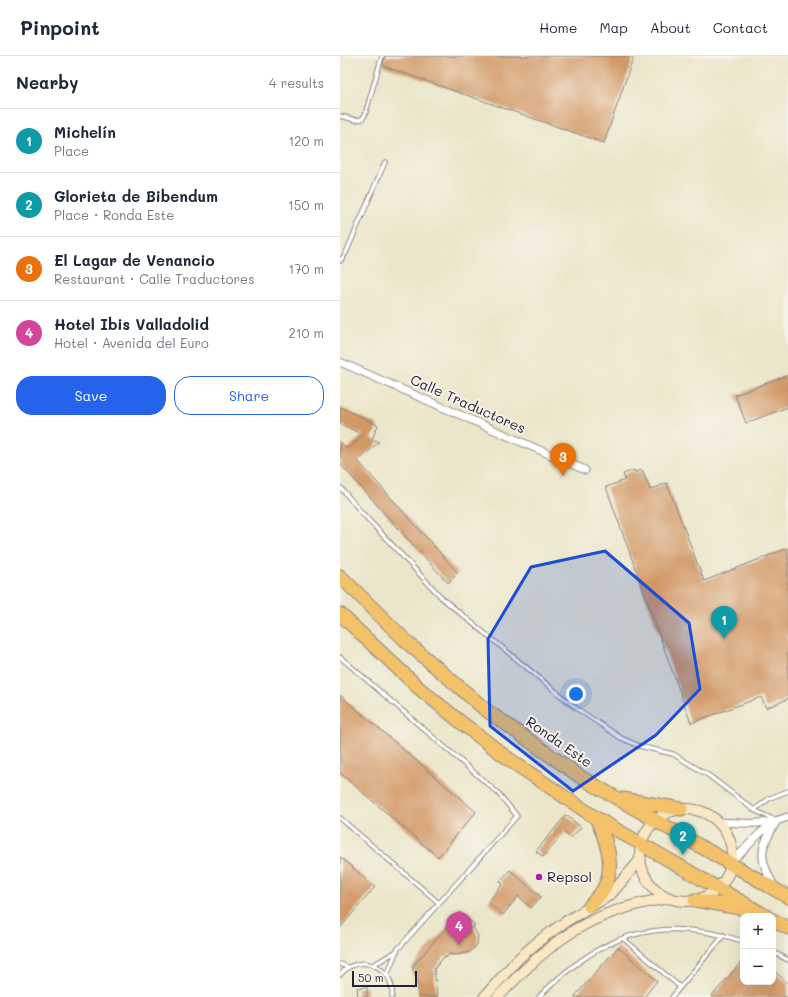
<!DOCTYPE html>
<html lang="en">
<head>
<meta charset="utf-8">
<style>
	body { margin:0; font-family:Mali,sans-serif; background:#f2f2f3; color:#1f2937 }
	.controls { position:absolute; right:12px; bottom:12px; display:grid; overflow:hidden; border-radius:8px; box-shadow:0 4px 16px #0002 }
	.controls button { width:36px; height:36px; display:grid; place-items:center; padding:0; border:0; border-bottom:1px solid #e0e1e3; background:#fff; color:#1f2937; font:20px sans-serif }
	.scale { position:absolute; left:12px; bottom:10px; width:65px; box-sizing:border-box; padding-left:4px; border:2px solid #22223b; border-top:0; font-size:11px; line-height:14px; white-space:nowrap; color:#22223b; -webkit-text-stroke:3px #f7f3e8; paint-order:stroke }
	.you { position:absolute; left:236px; top:638px; width:14px; height:14px; margin:-10px; border:3px solid #fff; border-radius:50%; background:#1a73e8; box-shadow:0 0 0 6px #1a73e833 }
	.badge { display:grid; place-items:center; width:26px; height:26px; border-radius:50%; background:#2563eb; color:#fff; font-size:13px; font-weight:700 }
	.pin { position:absolute; translate:-50% -33px; filter:drop-shadow(0 1px 2px #0008) }
	.pin::after { content:''; position:absolute; top:21px; width:14px; height:12px; background:inherit; clip-path:polygon(0 0,100% 0,50% 100%) }
	.list { margin:0; padding:0; list-style:none }
	h2 { display:flex; justify-content:space-between; align-items:center; height:52px; margin:0; padding:0 16px; font-size:17px }
	h2 small { font-size:13px; font-weight:400; color:#747a83 }
	.list li { display:grid; grid-template-columns:26px 1fr auto; gap:12px; align-items:center; box-sizing:border-box; height:64px; padding:0 16px; border-top:1px solid #e0e1e3 }
	.list b { display:block; font-size:15px; white-space:nowrap }
	.list p { margin:0; font-size:13px; white-space:nowrap; color:#747a83 }
	.list em { font-size:13px; font-style:normal; color:#747a83 }
	.actions { display:flex; gap:8px; padding:12px 16px }
	.actions a { flex:1; padding:9px 0; border:1px solid #2563eb; border-radius:16px; text-align:center; font-size:14px; color:#2563eb }
	.actions .main { background:#2563eb; color:#fff }
	.map { position:relative; flex:none; width:448px; height:941px; overflow:hidden }
	header { display:flex; align-items:center; gap:24px; box-sizing:border-box; height:56px; padding:0 20px; background:#fff; border-bottom:1px solid #e0e1e3 }
	header strong { font-size:19px }
	nav { display:flex; gap:22px; margin-inline-start:auto; font-size:14px }
	main { display:flex }
	aside { flex:1; background:#fff }
	.map>svg:first-child { display:block }
	.building { fill:#d29866 }
	.lines { fill:none; stroke-linecap:round; stroke-linejoin:round }
	.lane-casing { stroke:#868482; stroke-width:5.5 }
	.street-casing { stroke:#868482; stroke-width:9 }
	.secondary-casing { stroke:#868482; stroke-width:12 }
	.highway-casing { stroke:#868482; stroke-width:15 }
	.lane { stroke:#fff; stroke-width:3.5 }
	.street { stroke:#fff; stroke-width:7 }
	.secondary { stroke:#fae7c3; stroke-width:10 }
	.highway { stroke:#f3c26a; stroke-width:13 }
	.marked { fill:#1d4ed8; fill-opacity:0.2; stroke:#1d4ed8; stroke-width:3; stroke-linejoin:round }
	.poi-dot { fill:#b5179e; stroke:#f7f3e8; stroke-width:1.5 }
	.labels { text-anchor:middle; stroke-width:4; stroke-linejoin:round; paint-order:stroke }
	.street-label { font-size:14px; fill:#22223b; stroke:#f7f3e8 }
	.poi-label { font-size:14px; fill:#22223b; stroke:#f7f3e8; text-anchor:start }
</style>
</head>
<body>
<header>
<strong>Pinpoint</strong>
<nav><a>Home</a><a>Map</a><a>About</a><a>Contact</a></nav>
</header>
<main>
<aside>
<h2>Nearby<small>4 results</small></h2>
<ul class="list">
<li><span class="badge" style="background:#0f9aa8">1</span><div><b>Michelín</b><p>Place</p></div><em>120 m</em></li>
<li><span class="badge" style="background:#0f9aa8">2</span><div><b>Glorieta de Bibendum</b><p>Place · Ronda Este</p></div><em>150 m</em></li>
<li><span class="badge" style="background:#e8710a">3</span><div><b>El Lagar de Venancio</b><p>Restaurant · Calle Traductores</p></div><em>170 m</em></li>
<li><span class="badge" style="background:#d1479c">4</span><div><b>Hotel Ibis Valladolid</b><p>Hotel · Avenida del Euro</p></div><em>210 m</em></li>
</ul>
<div class="actions"><a class="main">Save</a><a>Share</a></div>
</aside>
<div class="map">
<svg width="448" height="941" viewBox="0 0 448 941">
	<rect width="100%" height="100%" fill="#f7f3e8"/>
	<filter id="ink" filterUnits="userSpaceOnUse"><feTurbulence type="fractalNoise" baseFrequency=".025" numOctaves="2"/><feDisplacementMap in="SourceGraphic" scale="8" xChannelSelector="R" yChannelSelector="G"/><feConvolveMatrix kernelMatrix="1 2 1 2 8 2 1 2 1" color-interpolation-filters="sRGB"/></filter>
	<filter id="wash" filterUnits="userSpaceOnUse"><feTurbulence type="fractalNoise" baseFrequency=".012" numOctaves="4" result="noise"/><feDisplacementMap in="SourceGraphic" scale="16" xChannelSelector="R" yChannelSelector="G"/><feGaussianBlur stdDeviation="0.9" result="paint"/><feColorMatrix in="noise" values="0 0 0 0 0 0 0 0 0 0 0 0 0 0 0 0 0 1.4 0 .05"/><feComposite in="paint" operator="in"/></filter>
	<g filter="url(#wash)">
		<rect width="100%" height="100%" fill="#ebe6c9"/>
		<g id="blocks">
			<path class="building" d="M 45,0 L 294,0 L 264,87 L 43,10 Z
				M 448,319 L 448,351 L 406,367 L 395,339 Z
				M 0,351 L 38,369 L 32,383 L 39,386 L 18,405 L 118,517 L 108,527 L 0,408 L 0,386 L 7,393 L 23,379 L 0,368 Z
				M 294,414 L 295,416 L 302,414 L 310,434 L 327,427 L 364,525 L 448,492 L 448,643 L 426,652 L 421,641 L 351,667 L 266,431 L 285,424 L 283,418 Z
				M 0,639 L 136,756 L 98,801 L 0,717 Z
				M 226,759 L 241,771 L 231,782 L 224,776 L 203,801 L 196,795 Z
				M 0,801 L 35,831 L 0,872 Z
				M 170,814 L 201,841 L 191,852 L 178,840 L 163,859 L 148,846 L 163,828 L 160,825 Z
				M 120,856 L 135,869 L 133,871 L 138,880 L 137,889 L 130,896 L 116,899 L 109,898 L 106,902 L 105,900 L 94,913 L 97,941 L 78,941 L 78,928 L 72,911 Z
				M 278,891 L 317,925 L 304,941 L 234,941 Z
				M 403,904 L 403,926 L 433,926 L 433,914 L 448,927 L 448,941 L 371,941 Z
				M 27,931 L 27,941 L 18,941 L 17,932 Z"/>
		</g>
	</g>
	<g filter="url(#ink)">
		<use href="#blocks" fill-opacity="0" stroke="#868482" stroke-width="1"/>
		<g class="lines">
			<defs>
				<path id="lane" d="M 0,60 L 16,64 L 22,63 L 25,59 L 42,0
					M 0,205 L 6,197 L 45,106
					M 0,431 L 23,458 L 103,543 L 236,652 L 281,682 L 299,690 L 333,698 L 368,719 L 414,754 L 435,764
					M 0,601 L 158,737 L 177,760 L 57,894 L 47,919
					M 414,754 L 430,742 L 448,735
					M 0,762 L 99,847
					M 284,883 L 340,931
					M 433,896 L 448,904
					M 0,908 L 8,911
					M 33,909 L 57,895
					M 0,919 C 19,895 56,911 52,941
					M 199,941 C 260,878 318,858 403,885
					M 332,941 L 384,879"/>
				<path id="street" d="M 0,306 L 245,414
					M 378,766 C 402,767 425,770 448,761
					M 392,803 L 401,797 L 419,778 L 433,767
					M 434,830 C 418,801 419,793 437,765"/>
				<path id="secondary" d="M300 799a46 46 0 1 1 92 0a46 46 0 1 1-92 0Z
					M 144,941 L 179,902 L 200,884 L 225,866 L 270,839 L 301,803
					M 158,941 C 211,884 250,854 329,842"/>
				<path id="highway" d="M 0,520 L 69,588 L 146,654 L 242,722 L 448,841
					M 0,558 L 80,633 L 123,668 L 170,704 L 256,762 L 426,860
					M 283,743 L 341,753
					M 355,844 L 411,854
					M 250,850 C 255,844 260,839 264,832 C 276,810 266,783 256,762
					M 433,864 L 448,872"/>
			</defs>
			<use href="#lane" class="lane-casing"/>
			<use href="#street" class="street-casing"/>
			<use href="#secondary" class="secondary-casing"/>
			<use href="#highway" class="highway-casing"/>
			<use href="#lane" class="lane"/>
			<use href="#street" class="street"/>
			<use href="#secondary" class="secondary"/>
			<use href="#highway" class="highway"/>
		</g>
	</g>
	<path class="marked" d="M 265,495 L 349,567 L 360,633 L 316,679 L 233,735 L 150,670 L 148,583 L 191,511 Z"/>
	<circle class="poi-dot" cx="199" cy="821" r="4"/>
	<g class="labels">
		<g class="street-label">
			<text transform="translate(128 348) rotate(24)" y="5">Calle Traductores</text>
			<text transform="translate(219 686) rotate(35)" y="5">Ronda Este</text>
		</g>
		<g class="poi-label">
			<text x="207" y="826">Repsol</text>
		</g>
	</g>
</svg>
<div class="controls">
<button>+</button>
<button>−</button>
</div>
<div class="scale">50 m</div>
<div class="you"></div>
<div class="pin badge" style="left:384px;top:583px;background:#0f9aa8">1</div>
<div class="pin badge" style="left:343px;top:799px;background:#0f9aa8">2</div>
<div class="pin badge" style="left:223px;top:420px;background:#e8710a">3</div>
<div class="pin badge" style="left:119px;top:889px;background:#d1479c">4</div>
</div>
</main>
</body>
</html>
